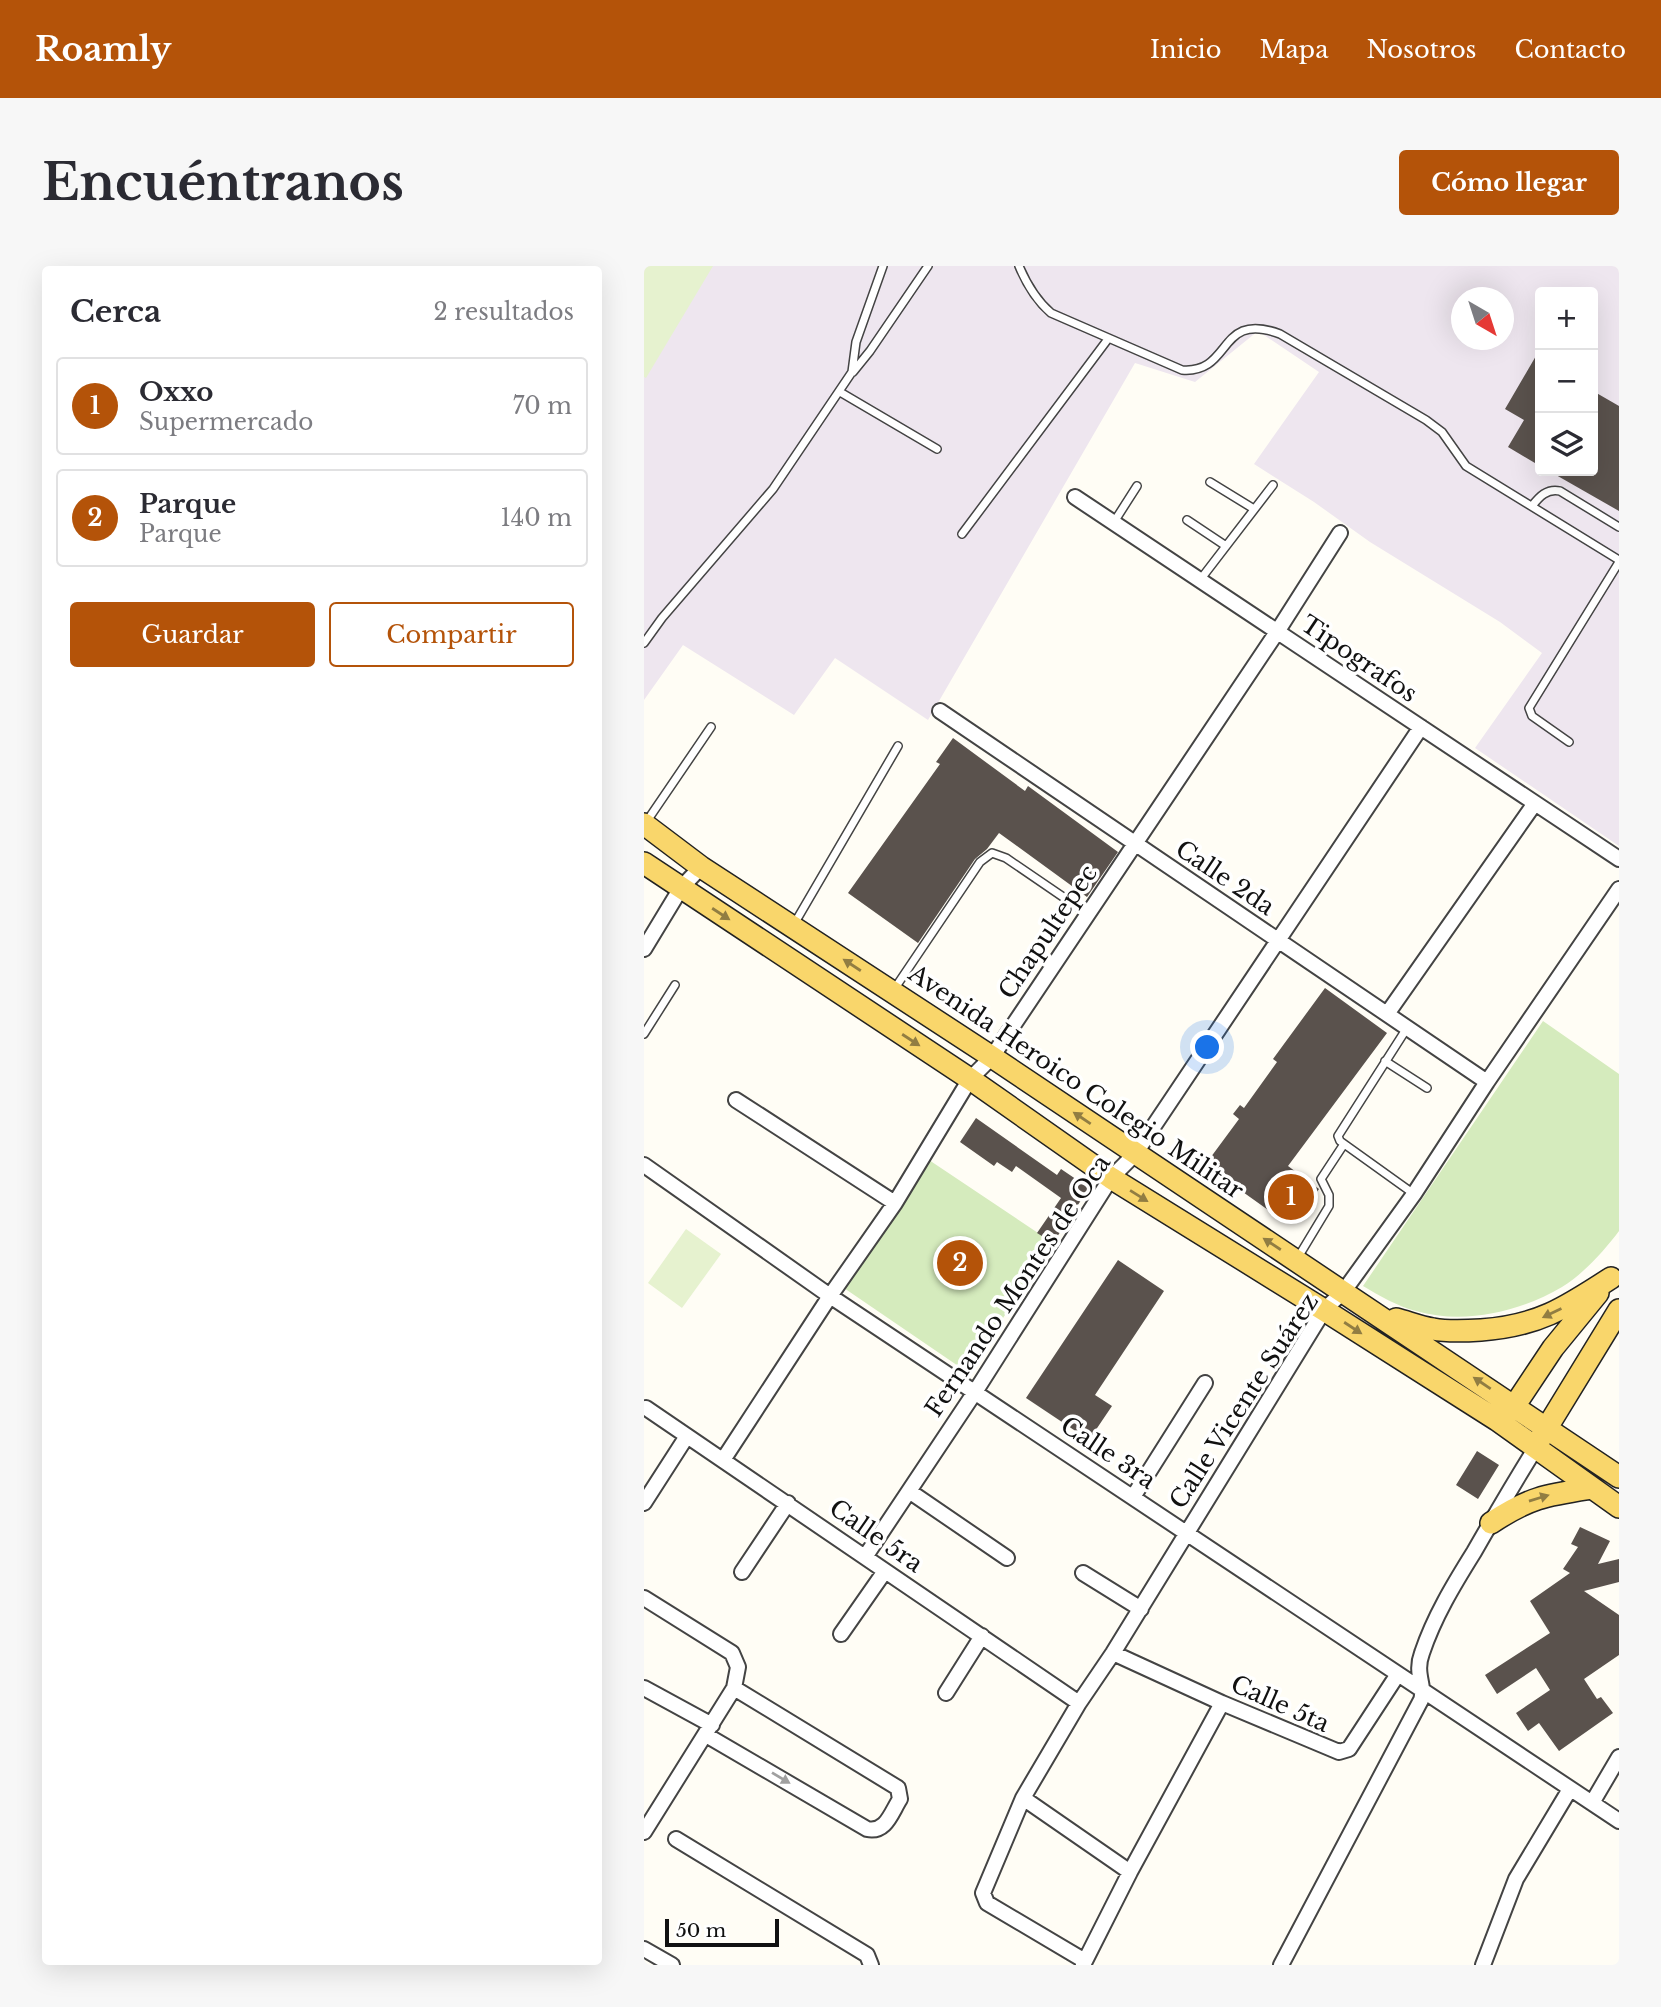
<!DOCTYPE html>
<html lang="es">
<head>
<meta charset="utf-8">
<style>
	body { margin:0; font-family:"Libre Baskerville",serif; background:#f7f7f7; color:#2b2b33 }
	.controls { position:absolute; right:21px; top:21px; display:grid; overflow:hidden; border-radius:7px; box-shadow:0 7px 28px #0002 }
	.controls button { width:63px; height:63px; display:grid; place-items:center; padding:0; border:0; border-bottom:2px solid #e1e1e2; background:#fff; color:#2b2b33; font:35px sans-serif }
	.compass { position:absolute; left:807px; top:21px; width:63px; height:63px; border-radius:50%; background:#fff; box-shadow:0 7px 28px #0002; rotate:141deg }
	.scale { position:absolute; left:21px; bottom:18px; width:114px; box-sizing:border-box; padding-left:7px; border:4px solid #111; border-top:0; font-size:19px; line-height:24px; white-space:nowrap; color:#111; -webkit-text-stroke:5px #fff; paint-order:stroke }
	.you { position:absolute; left:564px; top:782px; width:24px; height:24px; margin:-18px; border:5px solid #fff; border-radius:50%; background:#1a73e8; box-shadow:0 0 0 10px #1a73e833 }
	.badge { display:grid; place-items:center; width:46px; height:46px; border-radius:50%; background:#b45309; color:#fff; font-size:23px; font-weight:700 }
	.pin { position:absolute; translate:-50% -50%; border:4px solid #fff; box-shadow:0 2px 7px #0006 }
	.list { margin:0; padding:0; list-style:none }
	h2 { display:flex; justify-content:space-between; align-items:center; height:91px; margin:0; padding:0 28px; font-size:30px }
	h2 small { font-size:23px; font-weight:400; color:#7c7c81 }
	.list li { display:grid; grid-template-columns:46px 1fr auto; gap:21px; align-items:center; box-sizing:border-box; height:98px; margin:0 14px 14px; padding:0 14px; border:2px solid #e1e1e2; border-radius:7px }
	.list b { display:block; font-size:26px; white-space:nowrap }
	.list p { margin:0; font-size:23px; white-space:nowrap; color:#7c7c81 }
	.list em { font-size:23px; font-style:normal; color:#7c7c81 }
	.actions { display:flex; gap:14px; padding:21px 28px }
	.actions a { flex:1; padding:16px 0; border:2px solid #b45309; border-radius:7px; text-align:center; font-size:24px; color:#b45309 }
	.actions .main { background:#b45309; color:#fff }
	.icon { flex:none; width:38px; height:38px; fill:none; stroke:currentColor; stroke-width:2; stroke-linecap:round; stroke-linejoin:round }
	.map { position:relative; flex:none; width:975px; height:1699px; overflow:hidden; border-radius:7px }
	header { display:flex; align-items:center; gap:42px; box-sizing:border-box; height:98px; padding:0 35px; background:#b45309; color:#fff }
	header strong { font-size:33px }
	nav { display:flex; gap:38px; margin-inline-start:auto; font-size:24px }
	.intro { display:flex; align-items:center; justify-content:space-between; box-sizing:border-box; height:168px; padding:0 42px }
	h1 { margin:0; font-size:49px }
	.button { padding:18px 32px; border-radius:7px; background:#b45309; color:#fff; font-size:24px; font-weight:700 }
	main { display:flex; gap:42px; padding:0 42px }
	aside { flex:1; background:#fff; border-radius:7px; box-shadow:0 7px 28px #0002 }
	.map>svg:first-child { display:block }
	.industrial { fill:#eee6ef; fill-rule:evenodd }
	.green { fill:#d5ebbd }
	.pitch { fill:#e6f2cf }
	.building { fill:#5a524d }
	.lines { fill:none; stroke-linecap:round; stroke-linejoin:round }
	.service-casing { stroke:#444; stroke-width:10 }
	.minor-casing { stroke:#444; stroke-width:18 }
	.primary-casing { stroke:#222; stroke-width:24 }
	.service { stroke:#fff; stroke-width:7 }
	.minor { stroke:#fff; stroke-width:14 }
	.primary { stroke:#f9d66b; stroke-width:21 }
	.oneway { fill:#917d42 }
	.oneway2 { fill:#a0a0a0 }
	.labels { text-anchor:middle; stroke-width:7; stroke-linejoin:round; paint-order:stroke }
	.street-label { font-size:24px; fill:#111; stroke:#fff }
</style>
</head>
<body>
<header>
<strong>Roamly</strong>
<nav><a>Inicio</a><a>Mapa</a><a>Nosotros</a><a>Contacto</a></nav>
</header>
<div class="intro"><h1>Encuéntranos</h1><a class="button">Cómo llegar</a></div>
<main>
<aside>
<h2>Cerca<small>2 resultados</small></h2>
<ul class="list">
<li><span class="badge">1</span><div><b>Oxxo</b><p>Supermercado</p></div><em>70 m</em></li>
<li><span class="badge">2</span><div><b>Parque</b><p>Parque</p></div><em>140 m</em></li>
</ul>
<div class="actions"><a class="main">Guardar</a><a>Compartir</a></div>
</aside>
<div class="map">
<svg width="975" height="1699" viewBox="0 0 975 1699">
	<rect width="100%" height="100%" fill="#fffdf5"/>
	<path class="industrial" d="M 0,0 L 975,0 L 975,580 L 831,482 L 898,387 L 856,356 L 726,276 L 670,236 L 610,198 L 675,106 L 614,65 L 551,116 L 491,97 L 284,454 L 191,392 L 150,449 L 39,379 L 0,434 ZM 896,26 L 949,26 L 949,205 L 896,205 ZM 818,32 L 860,32 L 860,74 L 818,74 Z"/>
	<path class="green" d="M 899,755 L 975,808 L 975,965 C 961,984 938,1009 918,1021 C 876,1046 820,1059 772,1045 C 753,1040 736,1030 719,1020 Z
		M 285,894 L 409,977 L 323,1106 L 197,1020 Z"/>
	<path class="pitch" d="M 0,0 L 69,0 L 2,112 L 0,111 Z
		M 42,963 L 77,988 L 38,1042 L 4,1017 Z"/>
	<path class="building" d="M 896,83 L 896,200 L 864,181 L 880,154 L 861,143 Z
		M 949,125 L 975,140 L 975,245 L 905,205 L 949,205 Z
		M 309,472 L 381,525 L 384,520 L 474,586 L 443,631 L 355,567 L 343,583 L 331,593 L 274,677 L 204,627 L 296,498 L 292,496 Z
		M 681,722 L 743,767 L 644,900 L 675,923 L 653,954 L 638,954 L 561,899 L 595,853 L 589,848 L 596,839 L 600,842 L 633,796 L 629,793 Z
		M 332,852 L 413,909 L 417,903 L 445,922 L 409,977 L 393,967 L 417,932 L 372,900 L 368,906 L 353,896 L 350,900 L 316,876 Z
		M 474,994 L 520,1025 L 451,1129 L 468,1140 L 445,1174 L 382,1132 Z
		M 833,1185 L 855,1199 L 834,1233 L 812,1219 Z
		M 936,1261 L 966,1275 L 954,1298 L 975,1293 L 975,1316 L 940,1325 L 975,1349 L 975,1389 L 940,1413 L 953,1433 L 957,1431 L 969,1447 L 915,1485 L 895,1457 L 884,1465 L 872,1447 L 906,1424 L 892,1402 L 853,1428 L 841,1409 L 906,1367 L 886,1335 L 926,1307 L 919,1303 L 934,1281 L 927,1278 Z"/>
	<g class="lines">
		<defs>
			<path id="service" d="M 375,0 C 383,19 392,34 407,47 L 538,104 C 589,108 573,44 636,68 L 782,154 L 798,166 L 822,200 L 975,294
				M 209,106 L 226,85 L 284,0
				M 196,126 L 293,183
				M 566,216 L 610,243
				M 888,240 C 895,231 903,222 916,225 L 975,261
				M 543,254 L 582,280
				M 470,256 L 493,220
				M 318,268 L 464,73
				M 556,314 L 629,219
				M 0,377 L 18,352 L 129,223 L 208,106 L 212,76 L 239,0
				M 925,476 L 888,450 L 885,442 L 975,296
				M 3,555 L 67,461
				M 149,660 L 254,480
				M 249,725 L 336,596 L 348,587 L 362,592 L 444,648
				M 763,762 L 694,870 L 696,875 L 770,928
				M 0,768 L 31,719
				M 741,795 L 783,822
				M 653,993 L 685,940 L 685,929 L 677,913 L 700,878"/>
			<path id="minor" d="M 431,231 L 975,593
				M 296,445 L 843,816
				M 0,683 L 37,622 L 57,601
				M 743,748 L 891,537
				M 92,834 L 251,937
				M 0,899 L 186,1030 L 975,1555
				M 2,1142 L 435,1437
				M 79,1194 L 186,1030 L 251,937 L 326,813 L 348,791 L 633,366 L 696,267
				M 265,1225 L 363,1292
				M 489,1231 L 561,1117
				M 0,1237 L 43,1170
				M 221,1291 L 331,1126 L 467,912 L 491,888 L 777,461
				M 98,1306 L 144,1237
				M 439,1307 L 497,1343
				M 0,1332 L 88,1387 L 94,1401 L 90,1422 L 0,1566
				M 197,1368 L 241,1305
				M 469,1387 L 578,1437 L 695,1486 L 705,1483 L 754,1408
				M 0,1422 L 68,1459
				M 302,1427 L 338,1370
				M 62,1469 L 223,1563 C 242,1567 247,1547 256,1533 L 254,1522 L 90,1422
				M 379,1532 L 486,1606
				M 948,1537 L 975,1491
				M 32,1573 L 223,1689 L 227,1699
				M 0,1683 L 28,1699
				M 441,1695 L 343,1637 L 339,1627 L 379,1532 L 435,1437 L 469,1387 L 680,1044 L 700,1025 L 770,928 L 843,816 L 975,623
				M 439,1699 L 486,1606 L 578,1437
				M 637,1699 L 777,1434 C 782,1420 770,1408 778,1387 C 790,1351 810,1318 830,1286 C 850,1251 870,1217 891,1183
				M 839,1699 L 872,1613 L 926,1523"/>
			<path id="primary" d="M 0,558 L 57,601 L 348,791 L 975,1211
				M 0,597 L 326,813 L 467,912 L 680,1044 L 853,1154 L 975,1241
				M 752,1053 C 764,1056 776,1061 789,1063 C 804,1066 821,1065 837,1064 C 894,1060 921,1042 967,1012
				M 860,1148 L 871,1139 L 909,1082 L 954,1027
				M 896,1173 L 975,1044
				M 847,1257 C 886,1231 903,1229 948,1222"/>
		</defs>
		<use href="#service" class="service-casing"/>
		<use href="#minor" class="minor-casing"/>
		<use href="#primary" class="primary-casing"/>
		<use href="#service" class="service"/>
		<use href="#minor" class="minor"/>
		<use href="#primary" class="primary"/>
	</g>
	<defs><path id="oneway-solid" d="M-6-.8H1V-3.2L6.5 0L1 3.2V.8H-6Z" transform="scale(1.75)"/></defs>
	<g class="oneway">
		<use href="#oneway-solid" transform="translate(77 648) rotate(33)"/>
		<use href="#oneway-solid" transform="translate(208 699) rotate(-147)"/>
		<use href="#oneway-solid" transform="translate(267 774) rotate(33)"/>
		<use href="#oneway-solid" transform="translate(438 852) rotate(-146)"/>
		<use href="#oneway-solid" transform="translate(495 930) rotate(32)"/>
		<use href="#oneway-solid" transform="translate(628 978) rotate(-147)"/>
		<use href="#oneway-solid" transform="translate(908 1047) rotate(154)"/>
		<use href="#oneway-solid" transform="translate(709 1062) rotate(33)"/>
		<use href="#oneway-solid" transform="translate(838 1117) rotate(-146)"/>
		<use href="#oneway-solid" transform="translate(895 1232) rotate(-17)"/>
	</g>
	<use class="oneway2" href="#oneway-solid" transform="translate(137 1512) rotate(31)"/>
	<g class="labels">
		<g class="street-label">
			<text transform="translate(715 393) rotate(34)" y="8">Tipografos</text>
			<text transform="translate(581 612) rotate(34)" y="8">Calle 2da</text>
			<text transform="translate(404 666) rotate(-56)" y="8">Chapultepec</text>
			<text transform="translate(432 816) rotate(34)" y="8">Avenida Heroico Colegio Militar</text>
			<text transform="translate(374 1020) rotate(-56)" y="8">Fernando Montes de Oca</text>
			<text transform="translate(600 1135) rotate(-57)" y="8">Calle Vicente Suárez</text>
			<text transform="translate(464 1187) rotate(34)" y="8">Calle 3ra</text>
			<text transform="translate(232 1270) rotate(35)" y="8">Calle 5ra</text>
			<text transform="translate(636 1438) rotate(24)" y="8">Calle 5ta</text>
		</g>
	</g>
</svg>
<div class="controls">
<button>+</button>
<button>−</button>
<button><svg class="icon" aria-label="layers" viewBox="0 0 24 24"><path d="M12 4l9 5-9 5-9-5zM3 14l9 5 9-5"/></svg></button>
</div>
<svg class="compass" viewBox="-18 -18 36 36"><path d="M0-13l5 13h-10z" fill="#e53935"/><path d="M0 13l5-13h-10z" fill="#7c7c81"/></svg>
<div class="scale">50 m</div>
<div class="you"></div>
<div class="pin badge" style="left:647px;top:931px">1</div>
<div class="pin badge" style="left:316px;top:997px">2</div>
</div>
</main>
</body>
</html>
